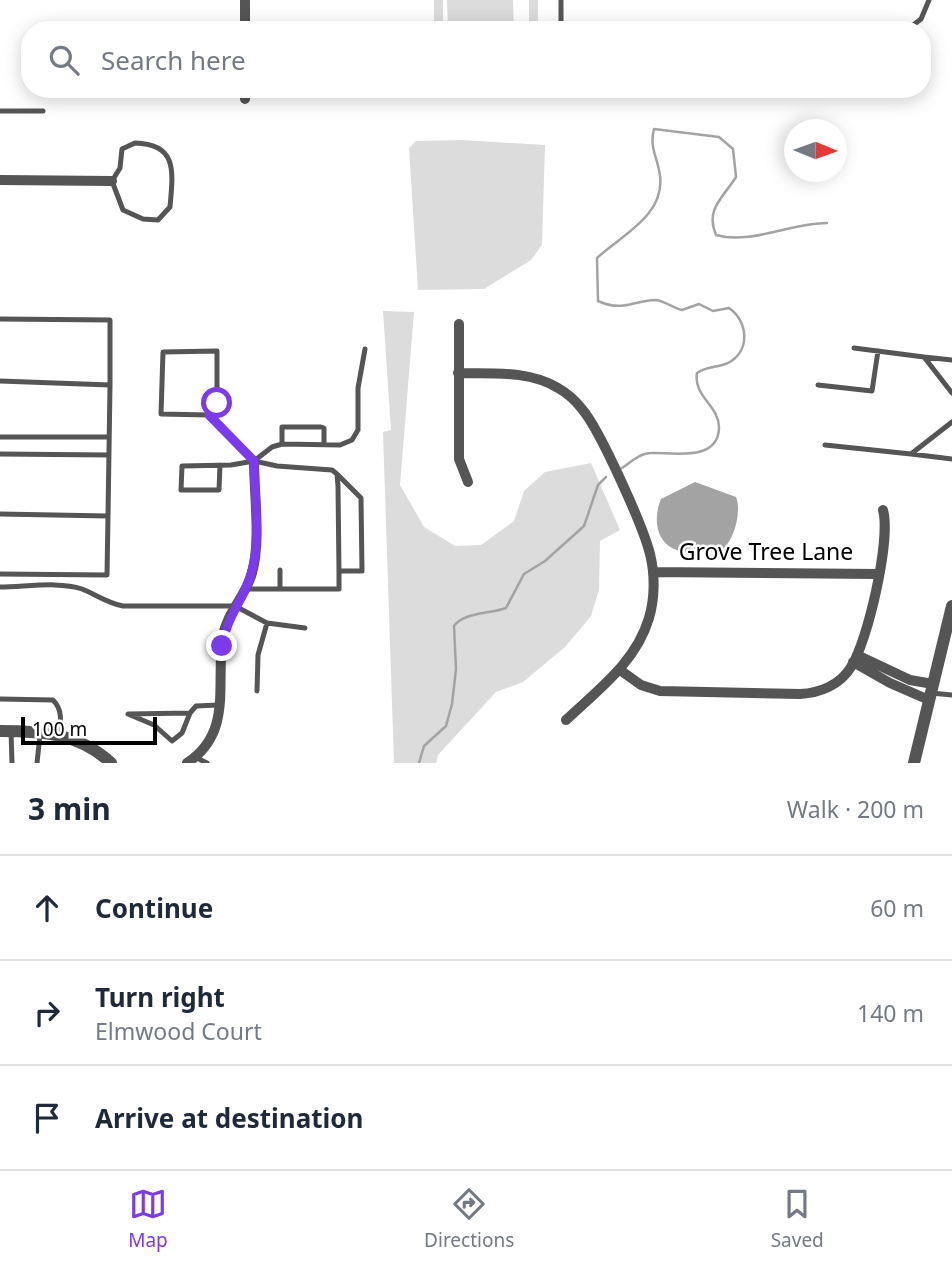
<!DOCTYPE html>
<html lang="en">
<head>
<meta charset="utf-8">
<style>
	body { margin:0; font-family:"Noto Sans",sans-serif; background:#f6f6f7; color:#1f2937 }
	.compass { position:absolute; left:784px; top:119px; width:63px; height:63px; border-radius:50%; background:#fff; box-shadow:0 4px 18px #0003; rotate:91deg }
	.scale { position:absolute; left:21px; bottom:18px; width:136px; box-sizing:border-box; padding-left:7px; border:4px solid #000; border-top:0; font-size:19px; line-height:24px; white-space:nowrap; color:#000; -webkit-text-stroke:5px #fff; paint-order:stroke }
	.stop { position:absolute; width:21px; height:21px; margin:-16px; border:5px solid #7c3aed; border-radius:50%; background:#fff }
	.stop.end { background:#7c3aed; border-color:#fff; box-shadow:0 2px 7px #0008 }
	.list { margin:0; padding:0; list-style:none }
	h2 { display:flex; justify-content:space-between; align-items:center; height:91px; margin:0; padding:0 28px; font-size:30px }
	h2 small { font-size:23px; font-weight:400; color:#747a83 }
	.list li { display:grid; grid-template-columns:46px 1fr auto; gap:21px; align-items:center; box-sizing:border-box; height:105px; padding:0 28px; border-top:2px solid #e0e1e3 }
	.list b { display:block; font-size:26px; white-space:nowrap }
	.list p { margin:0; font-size:23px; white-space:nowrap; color:#747a83 }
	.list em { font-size:23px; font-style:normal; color:#747a83 }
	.icon { flex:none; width:38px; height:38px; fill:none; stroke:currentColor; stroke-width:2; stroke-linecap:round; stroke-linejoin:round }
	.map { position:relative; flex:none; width:952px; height:763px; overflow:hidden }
	.search { position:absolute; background:#fff; box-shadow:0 4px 18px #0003; left:21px; right:21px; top:21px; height:77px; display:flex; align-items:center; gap:18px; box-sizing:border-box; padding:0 24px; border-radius:28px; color:#747a83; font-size:26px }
	.sheet { height:406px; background:#fff }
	nav { display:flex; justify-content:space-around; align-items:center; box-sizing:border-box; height:98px; border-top:2px solid #e0e1e3; background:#fff; font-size:19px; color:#747a83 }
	nav a { display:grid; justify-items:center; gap:4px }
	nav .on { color:#7c3aed }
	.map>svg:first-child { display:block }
	.green { fill:#dcdcdc }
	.water { fill:#a3a3a3 }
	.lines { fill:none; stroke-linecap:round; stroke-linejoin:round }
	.stream { stroke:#a3a3a3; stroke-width:2.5 }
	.service { stroke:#555; stroke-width:5 }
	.minor { stroke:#555; stroke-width:10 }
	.tertiary { stroke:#555; stroke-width:12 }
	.route { stroke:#7c3aed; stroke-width:9 }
	.labels { text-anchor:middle; stroke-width:5; stroke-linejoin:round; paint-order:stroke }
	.street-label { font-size:23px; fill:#000; stroke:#fff }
</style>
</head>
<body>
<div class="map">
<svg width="952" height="763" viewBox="0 0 952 763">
	<rect width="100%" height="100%" fill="#fff"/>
	<path class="green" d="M 434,0 L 443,0 L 443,30 L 434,30 Z
		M 447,0 L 513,0 L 514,30 L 448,30 Z
		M 529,0 L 538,0 L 538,30 L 529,30 Z
		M 462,140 L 545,145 L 542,245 L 531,260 L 484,289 L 418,290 L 409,148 L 416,141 Z
		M 383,311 L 414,312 L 400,485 L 424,527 L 455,546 L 481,545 L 514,521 L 524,491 L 545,472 L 591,463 L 620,530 L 600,541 L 599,590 L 591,616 L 565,647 L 523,682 L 496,692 L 438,755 L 436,763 L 394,763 L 383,432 L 391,430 Z"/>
	<path class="water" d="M 695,482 L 736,497 C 742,511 734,543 720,551 C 707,551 685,555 674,549 C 654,540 654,515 661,499 Z"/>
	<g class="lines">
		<path class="stream" d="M 622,468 C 631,462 640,453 651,453 C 671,452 719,463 719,427 C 719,406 693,396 697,373 C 707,366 717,368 728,363 C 751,351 748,321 729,308 L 713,311 L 699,304 L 682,310 C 673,308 663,300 655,300 C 632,301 622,312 598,301 L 597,258 C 622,235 665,215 660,176 C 658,158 649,148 654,129 L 719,137 L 733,149 L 736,177 C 723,198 705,209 716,235 C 750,245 791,223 827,223
			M 419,763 L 424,746 L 446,726 L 452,704 L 456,669 L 454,626 C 464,612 490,614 506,608 L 524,574 L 545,561 L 584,526 L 598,485 L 606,477"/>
		<path class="service" d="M 561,0 L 561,27 L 564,30
			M 907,30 L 921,19 L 929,0
			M 0,111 L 43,111
			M 135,143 C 178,144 173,172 170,207 L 158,220 L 143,219 L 123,210 L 112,181 L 120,168 L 122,149 Z
			M 0,319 L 110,320 L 110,385
			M 854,348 L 924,357 L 952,393
			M 924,357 L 952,360
			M 0,381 L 110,385 L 108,516 L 0,514
			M 818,385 L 872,391 L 878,351
			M 209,415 L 161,414 L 163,352 L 217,351 L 217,403 L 209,415 L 254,461
			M 0,437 L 109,437
			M 282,444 L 282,427 L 321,427 L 324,428 L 324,444
			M 825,445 L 911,454 L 952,422
			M 0,454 L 109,455
			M 911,454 L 952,459
			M 254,461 L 272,447 L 282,444 L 340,445 L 352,440 L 358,430 L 358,388 L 365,349
			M 220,465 L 219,490 L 181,490 L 182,466 L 231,465 L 254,461 L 277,466 L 332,470 L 337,474 L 338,486 L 339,571 L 362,571 L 361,498 L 337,474
			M 0,574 L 107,575 L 108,516
			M 0,587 C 25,587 59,581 82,589 C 97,595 107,603 123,606 L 235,606 L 267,623 L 305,628
			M 246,589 L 339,589 L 339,571
			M 280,589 L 280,570
			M 257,691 L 258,655 L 267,623
			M 931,693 L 952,695
			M 0,699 L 53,700 C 63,710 61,722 58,734
			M 190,713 L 182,733 L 172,741 L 154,725 L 128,714 L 190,713 L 196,706 L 219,705
			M 11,731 L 12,763
			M 195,757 L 207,763
			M 37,763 L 40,735"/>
		<path class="minor" d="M 245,0 L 245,30
			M 245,89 L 245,99
			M 0,180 L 112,181
			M 459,324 L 459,459 L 468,482
			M 458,373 C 491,374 529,370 558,388 C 567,393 575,400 582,409 C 600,430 643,526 650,554 C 655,574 655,598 649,618 C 636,662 599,689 566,720
			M 653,572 L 878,574
			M 857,655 L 910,680 L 933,684
			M 853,662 L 890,683 L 929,700
			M 620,670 L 641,685 L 660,691 L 800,694 C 820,693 840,685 851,667 C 868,641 891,539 883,510
			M 187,763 C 234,732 215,683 223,636 C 227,612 246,596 252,573 C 261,542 254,494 254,461"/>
		<path class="tertiary" d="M 0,731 C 42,731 79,733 111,763
			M 914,763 L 952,606"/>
	</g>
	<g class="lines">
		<path class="route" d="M 217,403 L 209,415 L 254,461 C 254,495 261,537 252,570 C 245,599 227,615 222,646"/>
	</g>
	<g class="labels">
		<g class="street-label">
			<text x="766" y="560">Grove Tree Lane</text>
		</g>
	</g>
</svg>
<svg class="compass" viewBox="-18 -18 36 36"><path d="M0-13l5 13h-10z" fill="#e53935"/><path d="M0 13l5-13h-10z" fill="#747a83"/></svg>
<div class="scale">100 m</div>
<div class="stop" style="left:217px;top:403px"></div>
<div class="stop end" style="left:222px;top:646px"></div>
<div class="search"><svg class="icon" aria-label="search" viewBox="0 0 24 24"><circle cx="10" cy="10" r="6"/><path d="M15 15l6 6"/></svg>Search here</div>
</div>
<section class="sheet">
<h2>3 min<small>Walk · 200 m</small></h2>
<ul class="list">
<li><svg class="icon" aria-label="ahead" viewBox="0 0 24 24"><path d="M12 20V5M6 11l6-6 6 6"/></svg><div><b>Continue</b></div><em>60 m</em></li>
<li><svg class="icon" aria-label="right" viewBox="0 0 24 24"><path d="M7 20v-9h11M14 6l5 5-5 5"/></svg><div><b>Turn right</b><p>Elmwood Court</p></div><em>140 m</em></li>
<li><svg class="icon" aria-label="arrive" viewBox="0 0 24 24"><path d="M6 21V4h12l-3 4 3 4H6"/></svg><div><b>Arrive at destination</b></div></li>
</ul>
</section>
<nav>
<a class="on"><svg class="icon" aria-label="map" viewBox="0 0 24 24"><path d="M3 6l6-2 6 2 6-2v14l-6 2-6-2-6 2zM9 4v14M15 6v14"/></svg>Map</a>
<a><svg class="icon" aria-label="directions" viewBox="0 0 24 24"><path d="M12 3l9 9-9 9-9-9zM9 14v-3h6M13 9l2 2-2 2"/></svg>Directions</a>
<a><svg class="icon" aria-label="saved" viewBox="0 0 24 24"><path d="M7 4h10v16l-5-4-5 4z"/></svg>Saved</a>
</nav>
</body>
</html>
